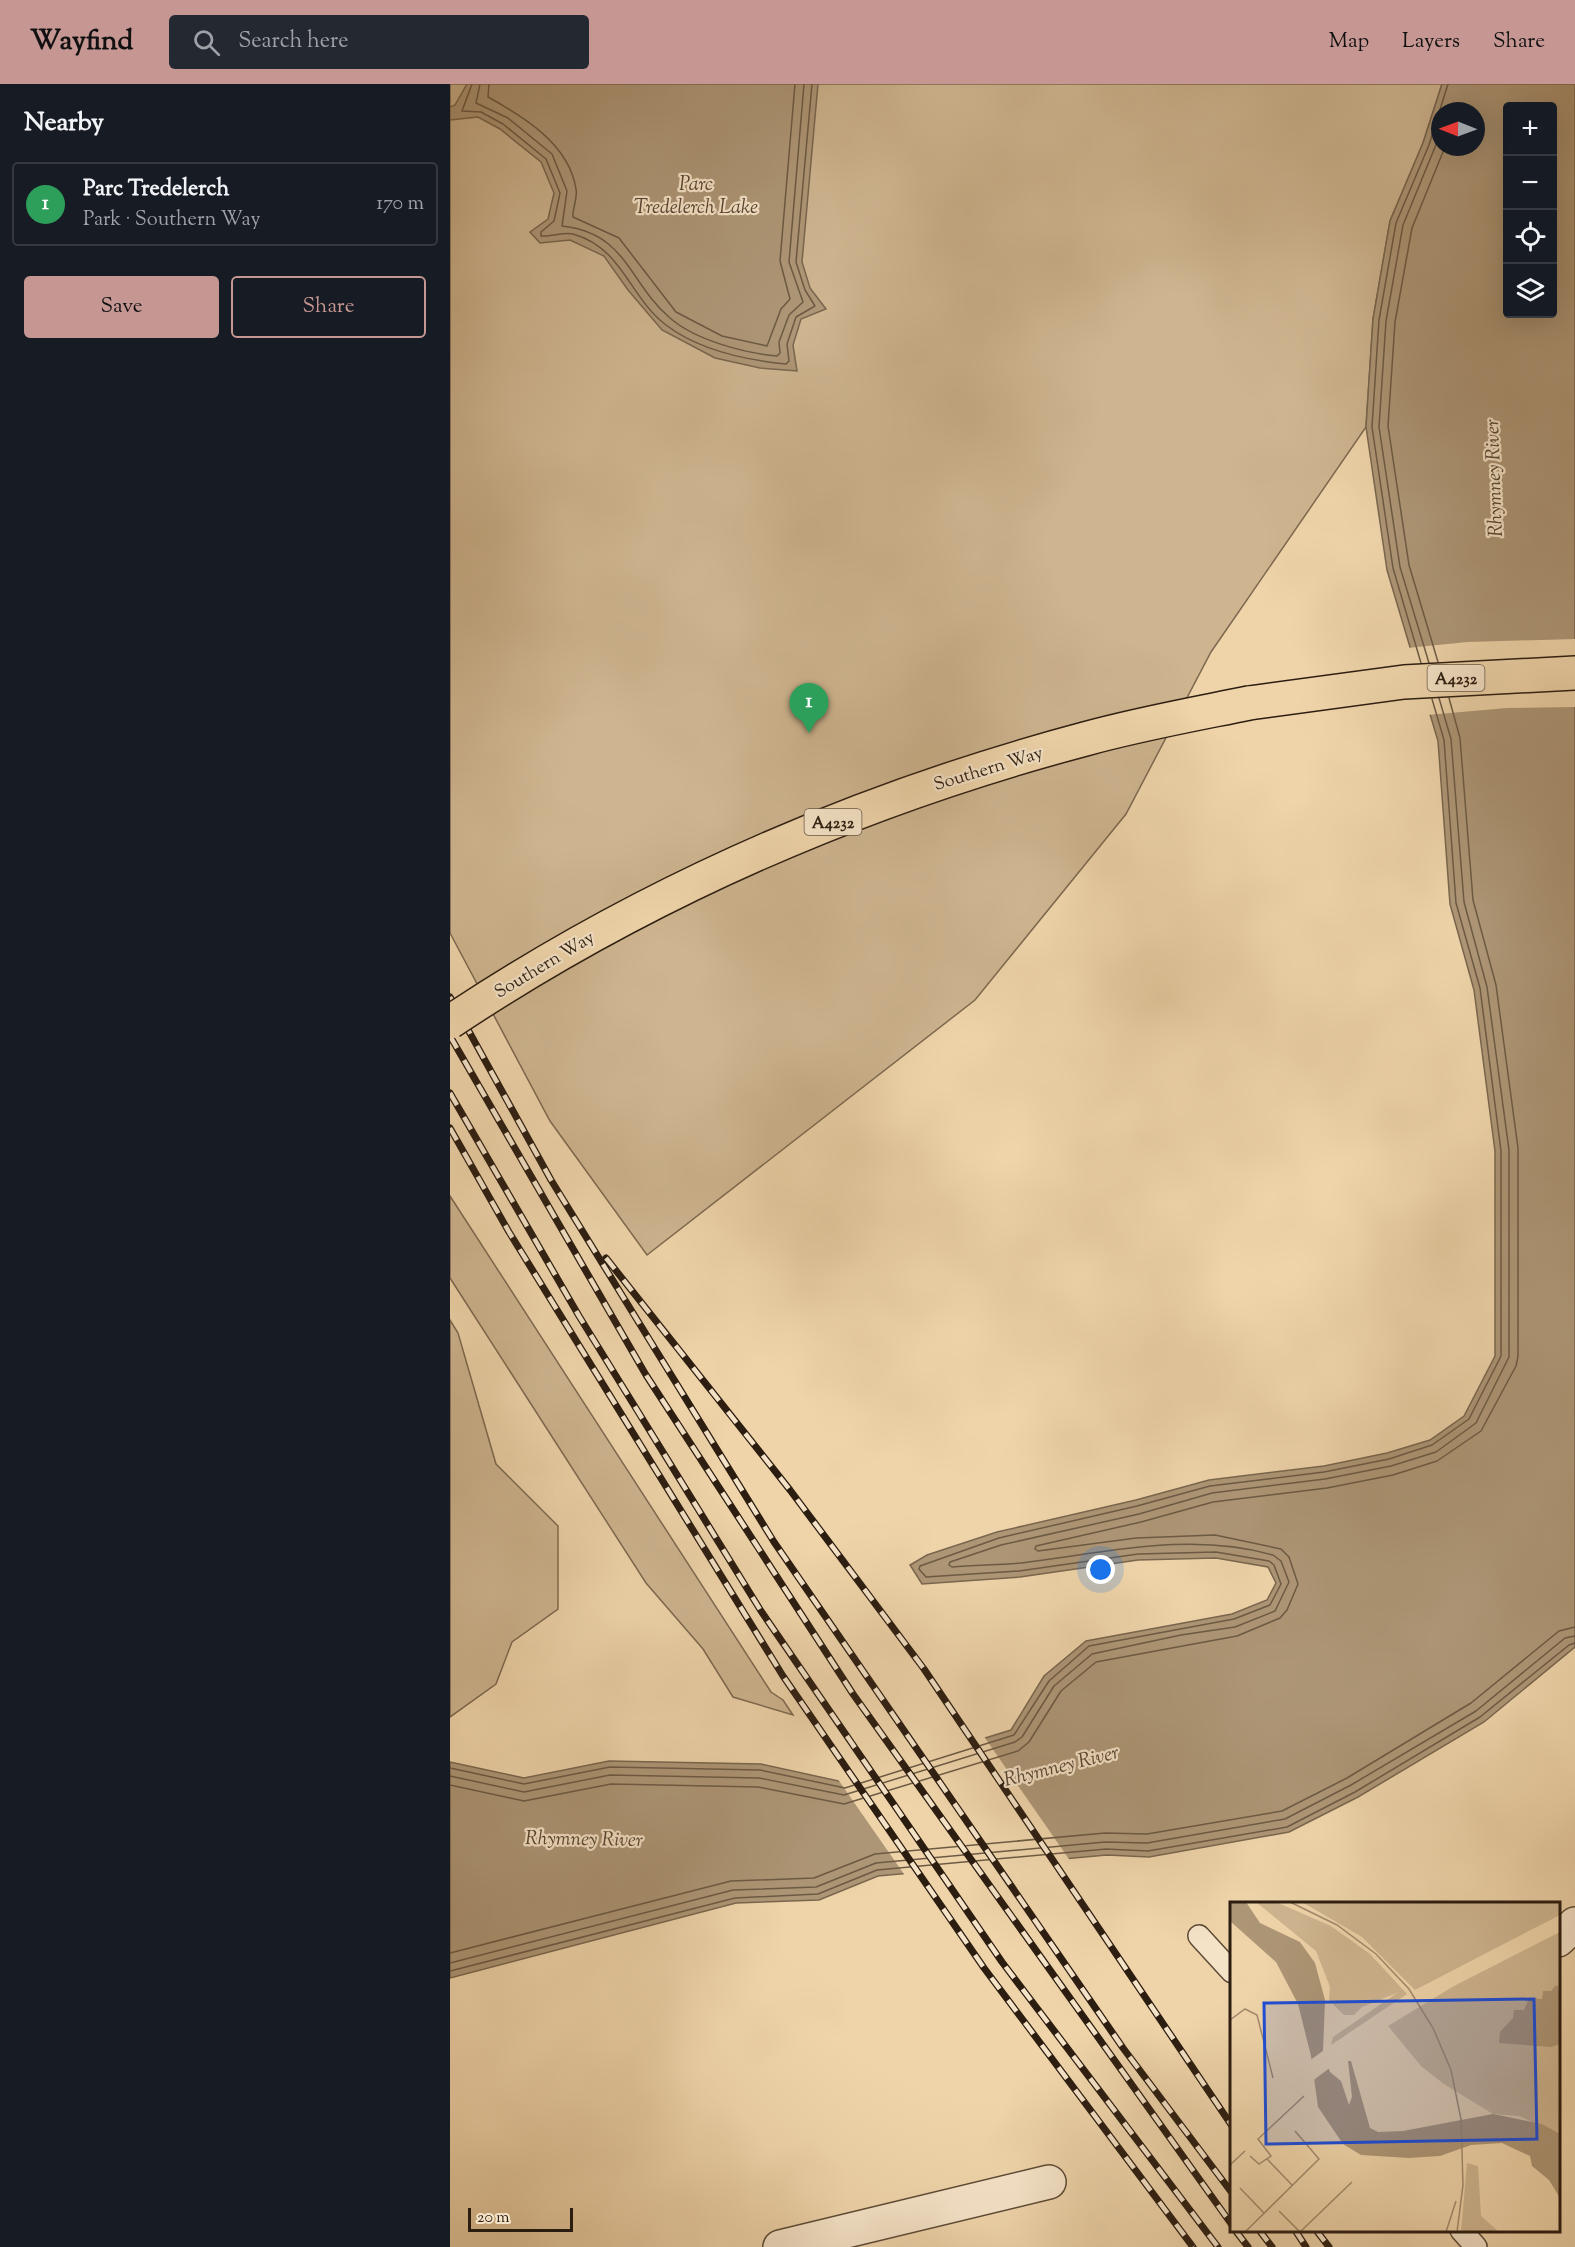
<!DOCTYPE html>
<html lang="en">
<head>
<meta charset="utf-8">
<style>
	body { margin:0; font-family:"Sorts Mill Goudy",serif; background:#242831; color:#f1f3f6 }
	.controls { position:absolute; right:18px; top:18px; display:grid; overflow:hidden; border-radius:6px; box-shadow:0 6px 24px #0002 }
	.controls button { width:54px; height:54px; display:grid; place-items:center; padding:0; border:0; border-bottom:2px solid #363941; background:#171b24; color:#f1f3f6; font:30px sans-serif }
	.compass { position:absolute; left:981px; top:18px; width:54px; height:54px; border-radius:50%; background:#171b24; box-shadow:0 6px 24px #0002; rotate:271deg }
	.scale { position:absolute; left:18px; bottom:15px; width:105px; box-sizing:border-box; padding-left:6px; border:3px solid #2c1d11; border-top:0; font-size:16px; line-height:21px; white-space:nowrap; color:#2c1d11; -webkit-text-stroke:4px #f5e3c8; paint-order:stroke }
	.you { position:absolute; left:651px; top:1486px; width:21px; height:21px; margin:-15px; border:4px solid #fff; border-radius:50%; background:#1a73e8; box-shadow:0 0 0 9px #1a73e833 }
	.badge { display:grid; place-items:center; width:39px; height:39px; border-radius:50%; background:#c59692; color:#fff; font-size:20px; font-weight:700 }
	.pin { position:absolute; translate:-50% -50px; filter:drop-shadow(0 2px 3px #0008) }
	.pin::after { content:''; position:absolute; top:32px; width:21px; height:18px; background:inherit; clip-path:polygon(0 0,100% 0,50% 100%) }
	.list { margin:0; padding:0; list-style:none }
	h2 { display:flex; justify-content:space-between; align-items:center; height:78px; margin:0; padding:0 24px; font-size:26px }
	h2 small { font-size:20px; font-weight:400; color:#9ea1a6 }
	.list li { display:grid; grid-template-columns:39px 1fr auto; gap:18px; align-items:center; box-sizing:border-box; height:84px; margin:0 12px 12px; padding:0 12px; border:2px solid #363941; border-radius:6px }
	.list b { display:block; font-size:22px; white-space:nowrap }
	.list p { margin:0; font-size:20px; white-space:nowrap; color:#9ea1a6 }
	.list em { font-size:20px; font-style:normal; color:#9ea1a6 }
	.actions { display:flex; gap:12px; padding:18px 24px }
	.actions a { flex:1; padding:14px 0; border:2px solid #c59692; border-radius:6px; text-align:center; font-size:21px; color:#c59692 }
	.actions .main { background:#c59692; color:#111 }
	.icon { flex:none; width:33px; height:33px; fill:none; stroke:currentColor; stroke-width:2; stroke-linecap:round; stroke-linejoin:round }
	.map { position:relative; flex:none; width:1125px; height:2163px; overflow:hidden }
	header { display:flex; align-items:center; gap:36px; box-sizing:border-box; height:84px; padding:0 30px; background:#c59692; color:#111 }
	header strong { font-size:28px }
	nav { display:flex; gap:33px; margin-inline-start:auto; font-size:21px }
	.search { width:420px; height:54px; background:#242831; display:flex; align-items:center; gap:15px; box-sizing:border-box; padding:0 21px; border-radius:6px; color:#9ea1a6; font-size:22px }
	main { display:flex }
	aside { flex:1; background:#171b24 }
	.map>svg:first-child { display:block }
	.green { fill:#ceb590; stroke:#7d6950; stroke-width:1.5 }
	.water { fill:#ad9676; stroke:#79664e; stroke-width:1.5; fill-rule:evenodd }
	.pier { fill:#efd4aa }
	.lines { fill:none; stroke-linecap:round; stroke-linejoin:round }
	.shore { stroke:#6c5a44; stroke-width:1.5 }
	.lane-casing { stroke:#5d4b37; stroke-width:24 }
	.street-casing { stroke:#5d4b37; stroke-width:36 }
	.primary-casing { stroke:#2c1d11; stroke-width:36 }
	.lane { stroke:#f5e3c8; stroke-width:21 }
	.street { stroke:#f5e3c8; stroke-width:33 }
	.primary { stroke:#efd4aa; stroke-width:33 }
	.rail-casing { stroke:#2c1d11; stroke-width:7 }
	.rail { stroke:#f5e3c8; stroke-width:4.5; stroke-dasharray:14; stroke-linecap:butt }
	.primary-bridge-casing { stroke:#2c1d11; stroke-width:36; stroke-linecap:butt }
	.primary-bridge { stroke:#efd4aa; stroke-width:33 }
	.labels { text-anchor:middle; stroke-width:4.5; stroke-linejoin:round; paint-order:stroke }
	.shield { fill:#f5e3c8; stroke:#685848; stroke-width:1.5 }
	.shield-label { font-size:16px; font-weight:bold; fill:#2c1d11 }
	.street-label { font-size:18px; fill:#2c1d11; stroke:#f5e3c8 }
	.water-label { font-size:20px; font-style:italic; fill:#594734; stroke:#f5e3c8 }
	.inset-road { fill:none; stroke:#a18b6d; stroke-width:1.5 }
	.view { fill:#1d4ed8; fill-opacity:0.15; stroke:#1d4ed8; stroke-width:3 }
	.inset-edge { fill:none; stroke:#2c1d11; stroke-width:3 }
</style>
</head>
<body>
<header>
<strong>Wayfind</strong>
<div class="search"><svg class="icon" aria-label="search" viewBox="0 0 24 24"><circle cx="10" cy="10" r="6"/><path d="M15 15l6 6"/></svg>Search here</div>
<nav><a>Map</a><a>Layers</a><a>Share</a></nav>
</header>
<main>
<aside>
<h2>Nearby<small></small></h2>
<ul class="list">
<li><span class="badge" style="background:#2e9e5b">1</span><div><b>Parc Tredelerch</b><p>Park · Southern Way</p></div><em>170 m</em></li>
</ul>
<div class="actions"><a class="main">Save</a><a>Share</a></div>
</aside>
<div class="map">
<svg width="1125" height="2163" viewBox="0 0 1125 2163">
	<rect width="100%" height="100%" fill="#efd4aa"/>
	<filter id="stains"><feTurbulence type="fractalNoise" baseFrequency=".00333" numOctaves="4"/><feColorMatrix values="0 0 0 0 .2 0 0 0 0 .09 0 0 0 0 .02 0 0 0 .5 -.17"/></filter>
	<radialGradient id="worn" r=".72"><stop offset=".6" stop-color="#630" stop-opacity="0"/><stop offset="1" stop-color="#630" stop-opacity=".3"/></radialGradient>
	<path class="green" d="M 0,0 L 992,0 L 973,59 L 940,137 L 923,235 L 916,343 L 761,568 L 676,730 L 525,916 L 197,1171 L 100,1037 L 0,849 Z
		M 0,1112 L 321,1608 L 333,1616 L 343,1631 L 283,1613 L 253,1565 L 196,1499 L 0,1194 Z
		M 0,1236 L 8,1249 L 46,1380 L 108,1442 L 108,1525 L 62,1558 L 46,1600 L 0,1633 Z"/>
	<path class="water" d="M 17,0 L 368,0 L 352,178 L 360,204 L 376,225 L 351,235 L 343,261 L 347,287 L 310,284 L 265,274 L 212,246 L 178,206 L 154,172 L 120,156 L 90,159 L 80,148 L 98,135 L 104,109 L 91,78 L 50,45 L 28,33 L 0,36 L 0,23 L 5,21 Z
		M 992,0 L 1125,0 L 1125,1563 L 1034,1638 L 908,1713 L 839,1748 L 699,1773 L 657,1771 L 428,1792 L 369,1816 L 286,1819 L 0,1894 L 0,1678 L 74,1694 L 159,1677 L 311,1680 L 393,1698 L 561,1646 L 594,1592 L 636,1557 L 782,1530 L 817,1516 L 826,1499 L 818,1483 L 766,1474 L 688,1476 L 570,1493 L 472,1500 L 460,1481 L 477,1471 L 547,1448 L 686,1416 L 759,1396 L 874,1382 L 937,1369 L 980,1356 L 1014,1332 L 1045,1272 L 1045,1067 L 1024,906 L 1000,820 L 988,657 L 937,486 L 916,343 L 923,235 L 940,137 L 973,59 ZM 1058,22 L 1102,22 L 1102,230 L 1058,230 ZM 990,27 L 1026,27 L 1026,63 L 990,63 Z"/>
	<path class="pier" d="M 1125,555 L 1125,623 L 1057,624 L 977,631 L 957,564 L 1018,558 Z
		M 533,1651 L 621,1778 L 456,1793 L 387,1694 L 393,1695 Z"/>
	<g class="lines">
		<path class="shore" d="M 22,0 L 12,27 L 31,28 L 53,40 L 96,75 L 110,109 L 104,137 L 91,148 L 91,152 C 101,153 113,148 123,150 C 173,164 179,213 216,241 C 250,267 295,276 336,280 L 339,277 L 337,260 L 346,233 L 365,222 L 355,206 L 346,178 L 362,0
			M 30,0 L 26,19 L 58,34 L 102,70 L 117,107 L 112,142 C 177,149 178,198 220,234 C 245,256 294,269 327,272 L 330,269 L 329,258 L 339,231 L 353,218 L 339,178 L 354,0
			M 39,0 L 38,13 C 74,33 119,60 126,105 C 128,115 122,124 123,133 L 169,154 L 226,228 L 272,252 L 317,262 L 331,225 L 340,215 L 330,177 L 345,0
			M 988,578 L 959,481 L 938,342 L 945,238 L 962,144 L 995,63
			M 971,579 L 943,484 L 922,343 L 929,236 L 946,139 L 979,61 L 998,0
			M 979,579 L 950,483 L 929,343 L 936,237 L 953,141 L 990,51
			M 0,1684 L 74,1700 L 160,1683 L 310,1686 L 395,1704 L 564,1651 L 599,1597 L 639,1562 L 784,1535 L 820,1521 L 831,1500 L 824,1481 L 819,1477 L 766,1468 L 688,1470 L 569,1487 L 476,1493 L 469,1485 L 470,1482 L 549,1454 L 687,1422 L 760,1402 L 874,1388 L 939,1375 L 982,1361 L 1019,1335 L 1051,1272 L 1051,1067 L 1030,904 L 1006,819 L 994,656 L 982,615
			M 0,1692 L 74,1708 L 160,1691 L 309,1694 L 394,1711 L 565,1658 L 572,1653 L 604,1602 L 642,1570 L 731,1551 L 785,1543 L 825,1527 L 839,1498 L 831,1477 L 823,1471 C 740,1447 654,1469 571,1479 C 548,1481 525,1481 502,1483 L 499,1481 L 500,1478 L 551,1461 L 689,1430 L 762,1409 L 875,1395 L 941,1382 L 986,1368 L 1026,1339 L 1059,1273 L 1059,1066 L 1037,903 L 1014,818 L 1001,655 L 989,614
			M 0,1701 L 74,1717 L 161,1700 L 308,1703 L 394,1720 L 568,1667 L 579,1658 L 611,1607 L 646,1578 L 787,1552 L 830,1534 L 837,1526 L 848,1500 L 839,1473 L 831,1465 L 765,1451 L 686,1454 L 588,1467 L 585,1465 L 586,1462 L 691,1438 L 763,1418 L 877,1404 L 943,1391 L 987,1377 L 1031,1347 L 1066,1282 L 1068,1272 L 1068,1064 L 1046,901 L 1023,816 L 1010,654 L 999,614
			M 0,1869 L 281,1797 L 364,1794 L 425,1770 L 655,1749 L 697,1750 L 832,1727 L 897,1694 L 1021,1619 L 1109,1547 L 1125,1543
			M 0,1879 L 283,1806 L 366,1803 L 426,1779 L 655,1758 L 697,1759 L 835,1735 L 901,1701 L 1026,1627 L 1115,1554 L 1125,1552
			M 0,1887 L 285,1814 L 368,1810 L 427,1786 L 656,1765 L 698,1767 L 837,1743 L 905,1708 L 1030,1633 L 1119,1561 L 1125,1559"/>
		<defs>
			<path id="lane" d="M 749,1852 L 782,1888
				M 1011,2146 L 1026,2163"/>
			<path id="street" d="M 1108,1856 L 1125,1840
				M 330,2163 L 599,2098"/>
			<path id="primary" d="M 799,619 L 954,598 L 1125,589"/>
		</defs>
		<use href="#lane" class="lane-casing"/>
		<use href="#street" class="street-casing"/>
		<use href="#primary" class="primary-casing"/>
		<use href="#lane" class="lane"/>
		<use href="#street" class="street"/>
		<use href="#primary" class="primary"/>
		<defs>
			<path id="rail" d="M 0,913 L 101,1096 L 324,1458 L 673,1964 L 782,2109
				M 0,952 L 196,1291 L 403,1610 L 782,2141
				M 0,1009 L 129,1232 L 311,1527 L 552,1878 L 768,2163
				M 0,1044 L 59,1148 L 333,1592 L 534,1884 L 743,2163
				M 156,1174 L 340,1406 L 474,1585 L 782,2042
				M 785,2146 L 798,2163
				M 809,2146 L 822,2163
				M 845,2146 L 856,2163
				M 866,2146 L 879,2163"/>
		</defs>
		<use href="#rail" class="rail-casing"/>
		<use href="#rail" class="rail"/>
		<defs>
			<path id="primary-bridge" d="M 0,938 C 194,809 410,715 635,655 C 689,640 745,630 799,619"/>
		</defs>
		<use href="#primary-bridge" class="primary-bridge-casing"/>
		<use href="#primary-bridge" class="primary-bridge"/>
	</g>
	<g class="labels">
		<g class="shield">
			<rect x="977.5" y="581" width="57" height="26" rx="4.5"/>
			<rect x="354.5" y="725" width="57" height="26" rx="4.5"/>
		</g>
		<g class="shield-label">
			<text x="1006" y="600">A4232</text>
			<text x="383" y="744">A4232</text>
		</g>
		<g class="street-label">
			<text transform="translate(538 684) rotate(-17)" y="6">Southern Way</text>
			<text transform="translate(94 880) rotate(-31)" y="6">Southern Way</text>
		</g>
		<g class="water-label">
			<text x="246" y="106">Parc<tspan x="246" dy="23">Tredelerch Lake</tspan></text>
			<text transform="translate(1043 394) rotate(-92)" y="7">Rhymney River</text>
			<text transform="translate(611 1681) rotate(-14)" y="7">Rhymney River</text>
			<text transform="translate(134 1754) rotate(1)" y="7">Rhymney River</text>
		</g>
	</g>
	<g transform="translate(780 1818)">
		<rect width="330" height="330" fill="#efd4aa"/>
		<path d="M 26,0 L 46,0 L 101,24 L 140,52 L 177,92 L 101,143 L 103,135 L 167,91 L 132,105 L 124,113 L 114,113 L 99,98 L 100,85 L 86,49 ZM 72,0 L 330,0 L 330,13 L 185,88 L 132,35 ZM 330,30 L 330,232 L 289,214 L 263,212 L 214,182 L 191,164 L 158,124 L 224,84 ZM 237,261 L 248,264 L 251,314 L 269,330 L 231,330 Z" fill="#ceb590"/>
		<path d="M 0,0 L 16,0 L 30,21 L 70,40 L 85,61 L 95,98 L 93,149 L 100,170 L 111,179 L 119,203 L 122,195 L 118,159 L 121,159 L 140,226 L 148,230 L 173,229 L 263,212 L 312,222 L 330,232 L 330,296 L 319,278 L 302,264 L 300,254 L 272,241 L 241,243 L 210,254 L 179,256 L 131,253 L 113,242 L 88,205 L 81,154 L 68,102 L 46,60 L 0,19 ZM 326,83 L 330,86 L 330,142 L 321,145 L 269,141 L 270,130 L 283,116 L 284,108 L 294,108 L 299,96 L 312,97 L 313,89 L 321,89 Z" fill="#ad9676"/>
		<path d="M 97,146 L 101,165 L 81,180 L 79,159 Z" fill="#efd4aa"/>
		<path class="inset-road" d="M 60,0 L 107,23 L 146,52 L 179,87 L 203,126 L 221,168 L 231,217 L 233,283 L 227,330M 0,118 L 15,107 L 27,113 L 43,176M 20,254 L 29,262 L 41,254 L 28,237 L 74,194M 37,257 L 62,283M 0,263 L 15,249M 10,286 L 34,311M 49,309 L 70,330M 15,330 L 89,257 L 65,229M 70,330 L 122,280M 216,330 L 226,299"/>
		<path class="view" d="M 304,97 L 307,237 L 36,242 L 34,101 Z"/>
		<rect width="330" height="330" class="inset-edge"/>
	</g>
	<rect width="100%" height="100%" filter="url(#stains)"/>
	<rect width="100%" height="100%" fill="url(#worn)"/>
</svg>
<div class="controls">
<button>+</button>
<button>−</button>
<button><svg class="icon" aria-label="locate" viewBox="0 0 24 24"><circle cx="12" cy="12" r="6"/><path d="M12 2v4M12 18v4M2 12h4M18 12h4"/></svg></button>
<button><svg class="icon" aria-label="layers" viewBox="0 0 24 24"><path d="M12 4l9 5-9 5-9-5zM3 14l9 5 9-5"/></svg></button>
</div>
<svg class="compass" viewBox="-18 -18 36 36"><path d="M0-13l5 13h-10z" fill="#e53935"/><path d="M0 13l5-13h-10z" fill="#9ea1a6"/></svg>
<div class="scale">20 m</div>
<div class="you"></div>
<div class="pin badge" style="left:359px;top:649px;background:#2e9e5b">1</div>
</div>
</main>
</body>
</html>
